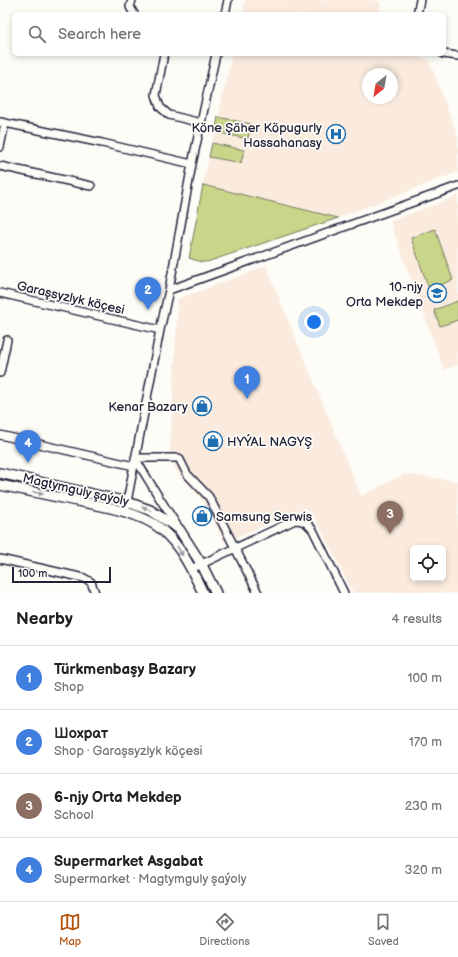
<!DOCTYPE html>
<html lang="en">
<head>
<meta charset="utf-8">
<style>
	body { margin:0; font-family:"Balsamiq Sans",sans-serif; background:#f2f2f2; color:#222 }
	.controls { position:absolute; right:12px; bottom:12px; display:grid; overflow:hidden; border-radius:6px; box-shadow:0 2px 6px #0003 }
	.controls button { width:36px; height:36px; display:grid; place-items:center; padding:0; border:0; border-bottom:1px solid #e0e0e0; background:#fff; color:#222; font:20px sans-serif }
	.compass { position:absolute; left:362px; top:68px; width:36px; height:36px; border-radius:50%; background:#fff; box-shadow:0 2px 6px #0003; rotate:211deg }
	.scale { position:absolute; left:12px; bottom:10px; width:99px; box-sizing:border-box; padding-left:4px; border:2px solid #22223b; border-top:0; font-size:11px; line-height:14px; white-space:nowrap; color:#22223b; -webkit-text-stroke:3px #fdfcf7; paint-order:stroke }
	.you { position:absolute; left:314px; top:322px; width:14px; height:14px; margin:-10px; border:3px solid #fff; border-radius:50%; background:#1a73e8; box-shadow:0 0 0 6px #1a73e833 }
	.badge { display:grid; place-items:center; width:26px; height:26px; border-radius:50%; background:#b45309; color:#fff; font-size:13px; font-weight:700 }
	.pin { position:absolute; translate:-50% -33px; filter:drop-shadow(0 1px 2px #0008) }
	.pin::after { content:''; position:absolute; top:21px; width:14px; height:12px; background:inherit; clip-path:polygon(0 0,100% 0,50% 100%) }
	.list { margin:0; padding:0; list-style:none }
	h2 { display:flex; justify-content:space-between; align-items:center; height:52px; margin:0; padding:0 16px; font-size:17px }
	h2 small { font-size:13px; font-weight:400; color:#767676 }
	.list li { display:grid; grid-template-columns:26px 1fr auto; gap:12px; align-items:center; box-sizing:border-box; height:64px; padding:0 16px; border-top:1px solid #e0e0e0 }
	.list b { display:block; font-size:15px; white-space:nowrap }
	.list p { margin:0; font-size:13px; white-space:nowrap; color:#767676 }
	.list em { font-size:13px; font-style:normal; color:#767676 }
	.icon { flex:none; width:22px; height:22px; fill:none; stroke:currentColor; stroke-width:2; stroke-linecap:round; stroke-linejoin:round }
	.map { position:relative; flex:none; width:458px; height:593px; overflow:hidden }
	.search { position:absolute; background:#fff; box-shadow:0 2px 6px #0003; left:12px; right:12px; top:12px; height:44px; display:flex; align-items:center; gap:10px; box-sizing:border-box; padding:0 14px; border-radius:6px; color:#767676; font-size:15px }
	.sheet { height:308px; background:#fff }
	nav { display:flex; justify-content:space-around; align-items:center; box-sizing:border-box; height:56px; border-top:1px solid #e0e0e0; background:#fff; font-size:11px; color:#767676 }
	nav a { display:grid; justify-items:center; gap:2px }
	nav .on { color:#b45309 }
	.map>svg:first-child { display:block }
	.built { fill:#faebde; fill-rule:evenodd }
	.green { fill:#c9d589; stroke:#767c62 }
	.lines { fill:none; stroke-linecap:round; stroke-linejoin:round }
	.minor-casing { stroke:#22223b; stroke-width:10 }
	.tertiary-casing { stroke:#22223b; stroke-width:12 }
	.minor { stroke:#fdfcf7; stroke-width:7 }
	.tertiary { stroke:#fdfcf7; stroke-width:9 }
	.oneway { fill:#9a9aa2 }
	.labels { text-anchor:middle; stroke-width:3.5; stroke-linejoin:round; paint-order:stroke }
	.poi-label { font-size:13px; fill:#22223b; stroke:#fdfcf7; text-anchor:end }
	.street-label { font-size:13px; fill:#22223b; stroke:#fdfcf7 }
</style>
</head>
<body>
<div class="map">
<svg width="458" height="593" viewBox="0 0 458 593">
	<rect width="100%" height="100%" fill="#fdfcf7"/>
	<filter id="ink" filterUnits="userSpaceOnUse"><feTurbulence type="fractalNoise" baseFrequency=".025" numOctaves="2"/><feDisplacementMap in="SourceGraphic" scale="8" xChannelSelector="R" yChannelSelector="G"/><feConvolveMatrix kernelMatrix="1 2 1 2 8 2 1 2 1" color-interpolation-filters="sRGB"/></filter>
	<g filter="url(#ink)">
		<path class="built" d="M 245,0 L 374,0 L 381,4 L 379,14 L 243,14 Z
			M 232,54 L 401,54 L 429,60 L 458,137 L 458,172 L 338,218 L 203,185 ZM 368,74 L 392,74 L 392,98 L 368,98 Z
			M 458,196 L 458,365 L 444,370 L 390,221 Z
			M 266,266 L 361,496 L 404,474 L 458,481 L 458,593 L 353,593 L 316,520 L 306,508 L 224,542 L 204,502 L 175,469 L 170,451 L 178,299 ZM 413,548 L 443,548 L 443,578 L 413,578 Z"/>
		<path class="green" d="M 218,117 L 251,124 L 248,139 L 215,132 Z
			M 212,143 L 244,150 L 241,163 L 209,157 Z
			M 203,185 L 338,218 L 207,262 L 201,262 L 189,258 Z
			M 435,229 L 453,280 L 429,289 L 411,238 Z
			M 458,301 L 458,320 L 440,326 L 434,310 Z"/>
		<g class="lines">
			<defs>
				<path id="minor" d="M 132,0 L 130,7 L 134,14
					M 225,14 L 228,0
					M 417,14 L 420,0
					M 164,54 L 156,95 L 160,107 L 169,115 L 201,123
					M 443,54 L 458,56
					M 0,122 L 102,143 L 192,164
					M 0,147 L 5,123
					M 0,166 L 91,186
					M 169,290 L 458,186
					M 0,293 L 160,330
					M 0,373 L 7,340
					M 0,435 L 134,466
					M 135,458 L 179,458 L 187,474 L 209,497 L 258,593
					M 135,458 L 160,499 L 178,527
					M 125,512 L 160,330 L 169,290 L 192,164 L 216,54
					M 0,559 L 84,578 L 91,582 L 95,593
					M 191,569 L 295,520 C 304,520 307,523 313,530 L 344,593"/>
				<path id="tertiary" d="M 0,473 L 127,502 L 150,510 L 179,529 L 202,565 L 216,593
					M 0,485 C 24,490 48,495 72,500 C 98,505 141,512 161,529 C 181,546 192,570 203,593"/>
			</defs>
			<use href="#minor" class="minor-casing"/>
			<use href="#tertiary" class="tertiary-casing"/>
			<use href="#minor" class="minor"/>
			<use href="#tertiary" class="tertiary"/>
		</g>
		<defs><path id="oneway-solid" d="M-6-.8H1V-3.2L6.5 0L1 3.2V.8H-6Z"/></defs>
		<g class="oneway">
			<use href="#oneway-solid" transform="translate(38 493) rotate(12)"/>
			<use href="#oneway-solid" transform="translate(147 509) rotate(-158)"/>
			<use href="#oneway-solid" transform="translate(180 551) rotate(59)"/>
		</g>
	</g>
	<defs>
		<symbol id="hospital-ring" viewBox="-11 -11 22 22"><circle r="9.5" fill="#fdfcf7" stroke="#1f6fb2" stroke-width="1.5"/><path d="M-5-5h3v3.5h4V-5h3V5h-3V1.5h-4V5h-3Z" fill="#1f6fb2"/></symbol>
		<symbol id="school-ring" viewBox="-11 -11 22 22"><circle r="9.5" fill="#fdfcf7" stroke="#1f6fb2" stroke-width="1.5"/><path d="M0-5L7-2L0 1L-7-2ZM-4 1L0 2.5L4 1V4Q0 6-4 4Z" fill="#1f6fb2"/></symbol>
		<symbol id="shop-ring" viewBox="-11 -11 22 22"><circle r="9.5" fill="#fdfcf7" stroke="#1f6fb2" stroke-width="1.5"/><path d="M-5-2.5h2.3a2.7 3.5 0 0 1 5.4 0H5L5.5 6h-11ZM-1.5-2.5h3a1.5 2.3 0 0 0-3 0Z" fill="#1f6fb2"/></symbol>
	</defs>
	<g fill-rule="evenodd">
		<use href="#hospital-ring" x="325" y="123" width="22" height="22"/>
		<use href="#school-ring" x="426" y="282" width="22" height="22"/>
		<use href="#shop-ring" x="191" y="395" width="22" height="22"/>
		<use href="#shop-ring" x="202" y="430" width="22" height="22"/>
		<use href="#shop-ring" x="191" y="505" width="22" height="22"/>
	</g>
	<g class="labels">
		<g class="poi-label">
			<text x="322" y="132">Köne Şäher Köpugurly<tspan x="322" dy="15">Hassahanasy</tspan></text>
			<text x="423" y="291">10-njy<tspan x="423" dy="15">Orta Mekdep</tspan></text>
			<text x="188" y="411">Kenar Bazary</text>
			<text x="227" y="446" text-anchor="start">HYÝAL NAGYŞ</text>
			<text x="216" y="521" text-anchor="start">Samsung Serwis</text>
		</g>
		<g class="street-label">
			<text transform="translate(71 297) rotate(13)" y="5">Garaşsyzlyk köçesi</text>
			<text transform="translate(76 489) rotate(13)" y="5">Magtymguly şaýoly</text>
		</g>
	</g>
</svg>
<div class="controls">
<button><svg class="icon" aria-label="locate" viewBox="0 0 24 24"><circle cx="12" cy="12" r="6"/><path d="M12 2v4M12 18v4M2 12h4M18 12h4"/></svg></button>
</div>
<svg class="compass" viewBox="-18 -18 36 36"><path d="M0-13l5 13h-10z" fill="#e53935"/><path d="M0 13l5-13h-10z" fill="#767676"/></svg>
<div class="scale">100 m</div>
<div class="you"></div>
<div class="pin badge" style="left:247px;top:399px;background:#3f7fe0">1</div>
<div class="pin badge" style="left:148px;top:310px;background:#3f7fe0">2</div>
<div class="pin badge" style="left:390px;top:534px;background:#8d6e63">3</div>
<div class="pin badge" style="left:28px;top:463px;background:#3f7fe0">4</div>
<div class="search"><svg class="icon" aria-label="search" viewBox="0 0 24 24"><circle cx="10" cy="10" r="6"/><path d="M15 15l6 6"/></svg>Search here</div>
</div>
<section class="sheet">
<h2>Nearby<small>4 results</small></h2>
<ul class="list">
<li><span class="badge" style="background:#3f7fe0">1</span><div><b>Türkmenbaşy Bazary</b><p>Shop</p></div><em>100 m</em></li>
<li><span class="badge" style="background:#3f7fe0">2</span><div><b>Шохрат</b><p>Shop · Garaşsyzlyk köçesi</p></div><em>170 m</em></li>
<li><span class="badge" style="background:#8d6e63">3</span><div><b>6-njy Orta Mekdep</b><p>School</p></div><em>230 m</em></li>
<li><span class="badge" style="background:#3f7fe0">4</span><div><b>Supermarket Asgabat</b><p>Supermarket · Magtymguly şaýoly</p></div><em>320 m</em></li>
</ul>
</section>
<nav>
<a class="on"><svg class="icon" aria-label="map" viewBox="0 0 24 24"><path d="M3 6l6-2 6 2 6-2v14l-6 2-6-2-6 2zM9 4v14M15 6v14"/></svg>Map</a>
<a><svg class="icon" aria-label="directions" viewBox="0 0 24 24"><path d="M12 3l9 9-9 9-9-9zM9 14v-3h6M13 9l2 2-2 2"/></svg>Directions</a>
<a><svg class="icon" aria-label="saved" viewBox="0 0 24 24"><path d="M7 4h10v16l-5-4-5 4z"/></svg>Saved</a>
</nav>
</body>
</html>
